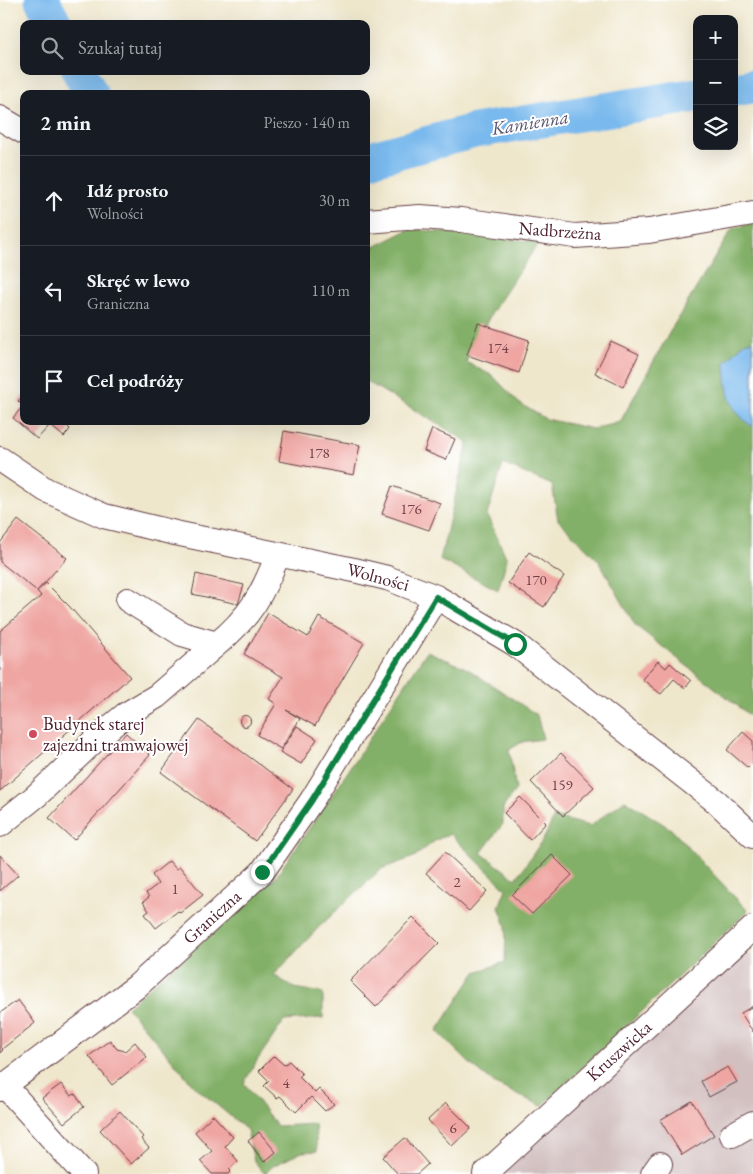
<!DOCTYPE html>
<html lang="pl">
<head>
<meta charset="utf-8">
<style>
	body { margin:0; font-family:"EB Garamond",serif; background:#20242c; color:#f1f3f6 }
	.controls { position:absolute; right:15px; top:15px; display:grid; overflow:hidden; border-radius:10px; box-shadow:0 5px 20px #0002 }
	.controls button { width:45px; height:45px; display:grid; place-items:center; padding:0; border:0; border-bottom:1px solid #363941; background:#171b24; color:#f1f3f6; font:25px sans-serif }
	.stop { position:absolute; width:15px; height:15px; margin:-11px; border:4px solid #0b8043; border-radius:50%; background:#fff }
	.stop.end { background:#0b8043; border-color:#fff; box-shadow:0 1px 5px #0008 }
	.list { margin:0; padding:0; list-style:none }
	h2 { display:flex; justify-content:space-between; align-items:center; height:65px; margin:0; padding:0 20px; font-size:21px }
	h2 small { font-size:16px; font-weight:400; color:#9ea1a6 }
	.list li { display:grid; grid-template-columns:32px 1fr auto; gap:15px; align-items:center; box-sizing:border-box; height:90px; padding:0 20px; border-top:1px solid #363941 }
	.list b { display:block; font-size:19px; white-space:nowrap }
	.list p { margin:0; font-size:16px; white-space:nowrap; color:#9ea1a6 }
	.list em { font-size:16px; font-style:normal; color:#9ea1a6 }
	.icon { flex:none; width:28px; height:28px; fill:none; stroke:currentColor; stroke-width:2; stroke-linecap:round; stroke-linejoin:round }
	.map { position:relative; flex:none; width:753px; height:1174px; overflow:hidden }
	.search { position:absolute; background:#171b24; box-shadow:0 5px 20px #0002; left:20px; top:20px; width:350px; height:55px; display:flex; align-items:center; gap:12px; box-sizing:border-box; padding:0 18px; border-radius:10px; color:#9ea1a6; font-size:19px }
	.panel { position:absolute; background:#171b24; box-shadow:0 5px 20px #0002; left:20px; top:90px; width:350px; height:335px; border-radius:10px }
	.map>svg:first-child { display:block }
	.industrial { fill:#d2bfc0 }
	.forest { fill:#83b068; stroke:#66684a }
	.water { fill:#79b9ed; stroke:#626c8c }
	.lines { fill:none; stroke-linecap:round; stroke-linejoin:round }
	.river { stroke:#79b9ed; stroke-width:35 }
	.building { fill:#efa6a2 }
	.minor-casing { stroke:#633d43; stroke-width:26 }
	.minor { stroke:#fff; stroke-width:24 }
	.route { stroke:#0b8043; stroke-width:6 }
	.poi-dot { fill:#d1495b; stroke:#fff; stroke-width:2 }
	.labels { text-anchor:middle; stroke-width:4; stroke-linejoin:round; paint-order:stroke }
	.number-label { font-size:15px; fill:#734149 }
	.street-label { font-size:18px; fill:#4a1f2b; stroke:#fff }
	.poi-label { font-size:18px; fill:#4a1f2b; stroke:#fff; text-anchor:start }
	.water-label { font-size:19px; font-style:italic; fill:#5a556f; stroke:#fff }
</style>
</head>
<body>
<div class="map">
<svg width="753" height="1174" viewBox="0 0 753 1174">
	<rect width="100%" height="100%" fill="#fff"/>
	<filter id="ink" filterUnits="userSpaceOnUse"><feTurbulence type="fractalNoise" baseFrequency=".02" numOctaves="2"/><feDisplacementMap in="SourceGraphic" scale="10" xChannelSelector="R" yChannelSelector="G"/><feConvolveMatrix kernelMatrix="1 2 1 2 8 2 1 2 1" color-interpolation-filters="sRGB"/></filter>
	<filter id="wash" filterUnits="userSpaceOnUse"><feTurbulence type="fractalNoise" baseFrequency=".0096" numOctaves="4" result="noise"/><feDisplacementMap in="SourceGraphic" scale="20" xChannelSelector="R" yChannelSelector="G"/><feGaussianBlur stdDeviation="1.12" result="paint"/><feColorMatrix in="noise" values="0 0 0 0 0 0 0 0 0 0 0 0 0 0 0 0 0 1.4 0 .05"/><feComposite in="paint" operator="in"/></filter>
	<g filter="url(#wash)">
		<rect width="100%" height="100%" fill="#efe7cc"/>
		<path class="industrial" d="M 747,950 L 753,959 L 753,1174 L 502,1174 L 740,953 Z"/>
		<path class="forest" d="M 753,223 L 753,718 L 635,625 L 599,561 L 558,520 L 552,485 L 503,464 L 487,515 L 507,559 L 498,590 L 440,560 L 468,442 L 366,381 L 366,251 L 410,229 L 539,242 L 491,314 L 466,362 L 493,376 L 519,403 L 546,419 L 593,429 L 620,422 L 672,328 L 732,229 Z
			M 427,651 L 468,669 L 537,715 L 543,739 L 522,742 L 509,750 L 516,789 L 503,808 L 503,824 L 481,853 L 516,879 L 544,838 L 554,817 L 590,826 L 625,800 L 671,829 L 748,911 L 542,1106 L 495,1084 L 469,1063 L 437,1031 L 476,972 L 505,962 L 506,926 L 499,907 L 506,889 L 450,834 L 436,840 L 414,857 L 381,869 L 319,927 L 274,975 L 294,988 L 323,993 L 323,1018 L 284,1021 L 258,1059 L 244,1083 L 277,1126 L 315,1124 L 317,1151 L 302,1152 L 273,1166 L 265,1174 L 254,1161 L 247,1130 L 194,1086 L 127,1007 L 275,878 L 339,785 Z"/>
		<path class="water" d="M 753,341 L 753,427 C 727,408 727,393 725,363 L 744,343 Z"/>
		<g class="lines">
			<path class="river" d="M 42,0 L 55,24
				M 79,71 L 91,94
				M 734,89 L 753,86
				M 366,160 L 474,131 L 697,95"/>
		</g>
		<g id="blocks">
			<path class="building" d="M 478,323 L 529,340 L 519,373 L 467,355 Z
				M 611,341 L 639,354 L 623,387 L 595,373 Z
				M 24,394 L 24,421 L 62,421 L 70,429 L 64,437 L 50,425 L 37,439 L 13,418 L 23,406 L 18,401 Z
				M 432,429 L 455,439 L 446,460 L 424,451 Z
				M 284,431 L 360,445 L 354,475 L 279,461 Z
				M 392,486 L 440,503 L 429,530 L 382,514 Z
				M 18,520 L 67,558 L 37,591 L 0,562 L 0,543 Z
				M 529,552 L 564,576 L 544,607 L 508,583 Z
				M 196,574 L 244,585 L 238,604 L 192,594 Z
				M 46,583 L 70,607 L 130,677 L 0,791 L 0,631 L 41,596 L 37,591 Z
				M 268,613 L 308,637 L 319,617 L 364,643 L 315,726 L 286,710 L 300,719 L 281,749 L 257,735 L 276,704 L 269,699 L 283,677 L 244,654 Z
				M 658,661 L 666,668 L 670,663 L 691,681 L 685,688 L 674,679 L 661,694 L 642,679 Z
				M239.5 721a5.5 5.5 0 1 1 11 0a5.5 5.5 0 1 1-11 0Z
				M 199,720 L 293,789 L 255,841 L 161,772 Z
				M 297,726 L 317,739 L 301,764 L 280,752 Z
				M 743,732 L 753,741 L 753,763 L 748,768 L 727,750 Z
				M 126,733 L 150,755 L 74,840 L 49,818 Z
				M 561,753 L 594,787 L 563,816 L 531,782 Z
				M 520,797 L 546,823 L 530,840 L 504,813 Z
				M 445,852 L 487,891 L 469,911 L 426,873 Z
				M 0,855 L 18,875 L 0,891 Z
				M 552,855 L 572,875 L 532,914 L 512,895 Z
				M 169,861 L 176,869 L 180,867 L 203,895 L 180,913 L 178,911 L 156,928 L 145,914 L 149,911 L 143,902 L 149,897 L 146,893 L 158,884 L 152,875 Z
				M 413,917 L 439,943 L 376,1007 L 350,981 Z
				M 18,1000 L 35,1023 L 2,1049 L 3,1050 L 0,1053 L 0,1013 Z
				M 753,1006 L 753,1032 L 741,1013 Z
				M 110,1040 L 117,1049 L 125,1051 L 135,1042 L 147,1057 L 112,1085 L 89,1056 Z
				M 274,1056 L 284,1065 L 289,1061 L 302,1074 L 299,1077 L 315,1093 L 319,1089 L 334,1104 L 325,1111 L 311,1097 L 296,1112 L 280,1096 L 277,1098 L 264,1086 L 269,1081 L 259,1071 Z
				M 728,1067 L 737,1082 L 709,1097 L 701,1081 Z
				M 61,1084 L 71,1096 L 75,1094 L 84,1107 L 64,1123 L 42,1098 Z
				M 692,1101 L 714,1135 L 682,1155 L 660,1120 Z
				M 446,1103 L 471,1128 L 452,1146 L 428,1120 Z
				M 120,1111 L 143,1137 L 141,1139 L 149,1148 L 131,1164 L 100,1130 Z
				M 213,1115 L 233,1137 L 225,1146 L 238,1161 L 229,1169 L 231,1171 L 228,1174 L 212,1174 L 200,1161 L 212,1151 L 195,1132 Z
				M 259,1132 L 276,1152 L 264,1162 L 248,1141 Z
				M 405,1138 L 428,1164 L 417,1174 L 398,1174 L 383,1157 Z"/>
		</g>
	</g>
	<g filter="url(#ink)">
		<use href="#blocks" fill-opacity="0" stroke="#633d43" stroke-width="1"/>
		<g class="lines">
			<defs>
				<path id="minor" d="M 0,118 L 24,132
					M 366,221 L 420,217 L 461,220 L 575,236 L 649,231 L 753,213
					M 0,459 L 46,490 L 104,516 L 175,533 L 354,570 L 387,578 L 436,597 L 515,644 L 717,802 L 753,836
					M 128,600 L 182,634 L 217,644 C 250,617 263,594 278,554
					M 0,825 L 36,796 L 96,739 L 125,715 L 157,696 L 217,644
					M 5,1086 L 84,1174
					M 0,1089 L 136,987 L 262,872 L 312,800 L 436,597
					M 732,1135 L 753,1123
					M 485,1174 L 753,928
					M 653,1174 L 660,1164"/>
			</defs>
			<use href="#minor" class="minor-casing"/>
			<use href="#minor" class="minor"/>
		</g>
	</g>
	<g class="lines" filter="url(#ink)">
		<path class="route" d="M 262,872 L 312,800 L 436,597 L 515,644"/>
	</g>
	<circle class="poi-dot" cx="33" cy="734" r="5"/>
	<g class="labels">
		<g class="number-label">
			<text x="498" y="353">174</text>
			<text x="319" y="458">178</text>
			<text x="411" y="514">176</text>
			<text x="536" y="585">170</text>
			<text x="562" y="790">159</text>
			<text x="457" y="887">2</text>
			<text x="175" y="894">1</text>
			<text x="286" y="1088">4</text>
			<text x="453" y="1133">6</text>
		</g>
		<g class="street-label">
			<text transform="translate(560 231) rotate(4)" y="6">Nadbrzeżna</text>
			<text transform="translate(378 577) rotate(15)" y="6">Wolności</text>
			<text transform="translate(212 917) rotate(-42)" y="6">Graniczna</text>
			<text transform="translate(619 1051) rotate(-42)" y="6">Kruszwicka</text>
		</g>
		<g class="poi-label">
			<text x="43" y="730">Budynek starej<tspan x="43" dy="21">zajezdni tramwajowej</tspan></text>
		</g>
		<g class="water-label">
			<text transform="translate(530 122) rotate(-9)" y="7">Kamienna</text>
		</g>
	</g>
</svg>
<div class="controls">
<button>+</button>
<button>−</button>
<button><svg class="icon" aria-label="layers" viewBox="0 0 24 24"><path d="M12 4l9 5-9 5-9-5zM3 14l9 5 9-5"/></svg></button>
</div>
<div class="stop" style="left:515px;top:644px"></div>
<div class="stop end" style="left:262px;top:872px"></div>
<div class="search"><svg class="icon" aria-label="search" viewBox="0 0 24 24"><circle cx="10" cy="10" r="6"/><path d="M15 15l6 6"/></svg>Szukaj tutaj</div>
<section class="panel">
<h2>2 min<small>Pieszo · 140 m</small></h2>
<ul class="list">
<li><svg class="icon" aria-label="ahead" viewBox="0 0 24 24"><path d="M12 20V5M6 11l6-6 6 6"/></svg><div><b>Idź prosto</b><p>Wolności</p></div><em>30 m</em></li>
<li><svg class="icon" aria-label="left" viewBox="0 0 24 24"><path d="M17 20v-9H6M10 6l-5 5 5 5"/></svg><div><b>Skręć w lewo</b><p>Graniczna</p></div><em>110 m</em></li>
<li><svg class="icon" aria-label="arrive" viewBox="0 0 24 24"><path d="M6 21V4h12l-3 4 3 4H6"/></svg><div><b>Cel podróży</b></div></li>
</ul>
</section>
</div>
</body>
</html>
